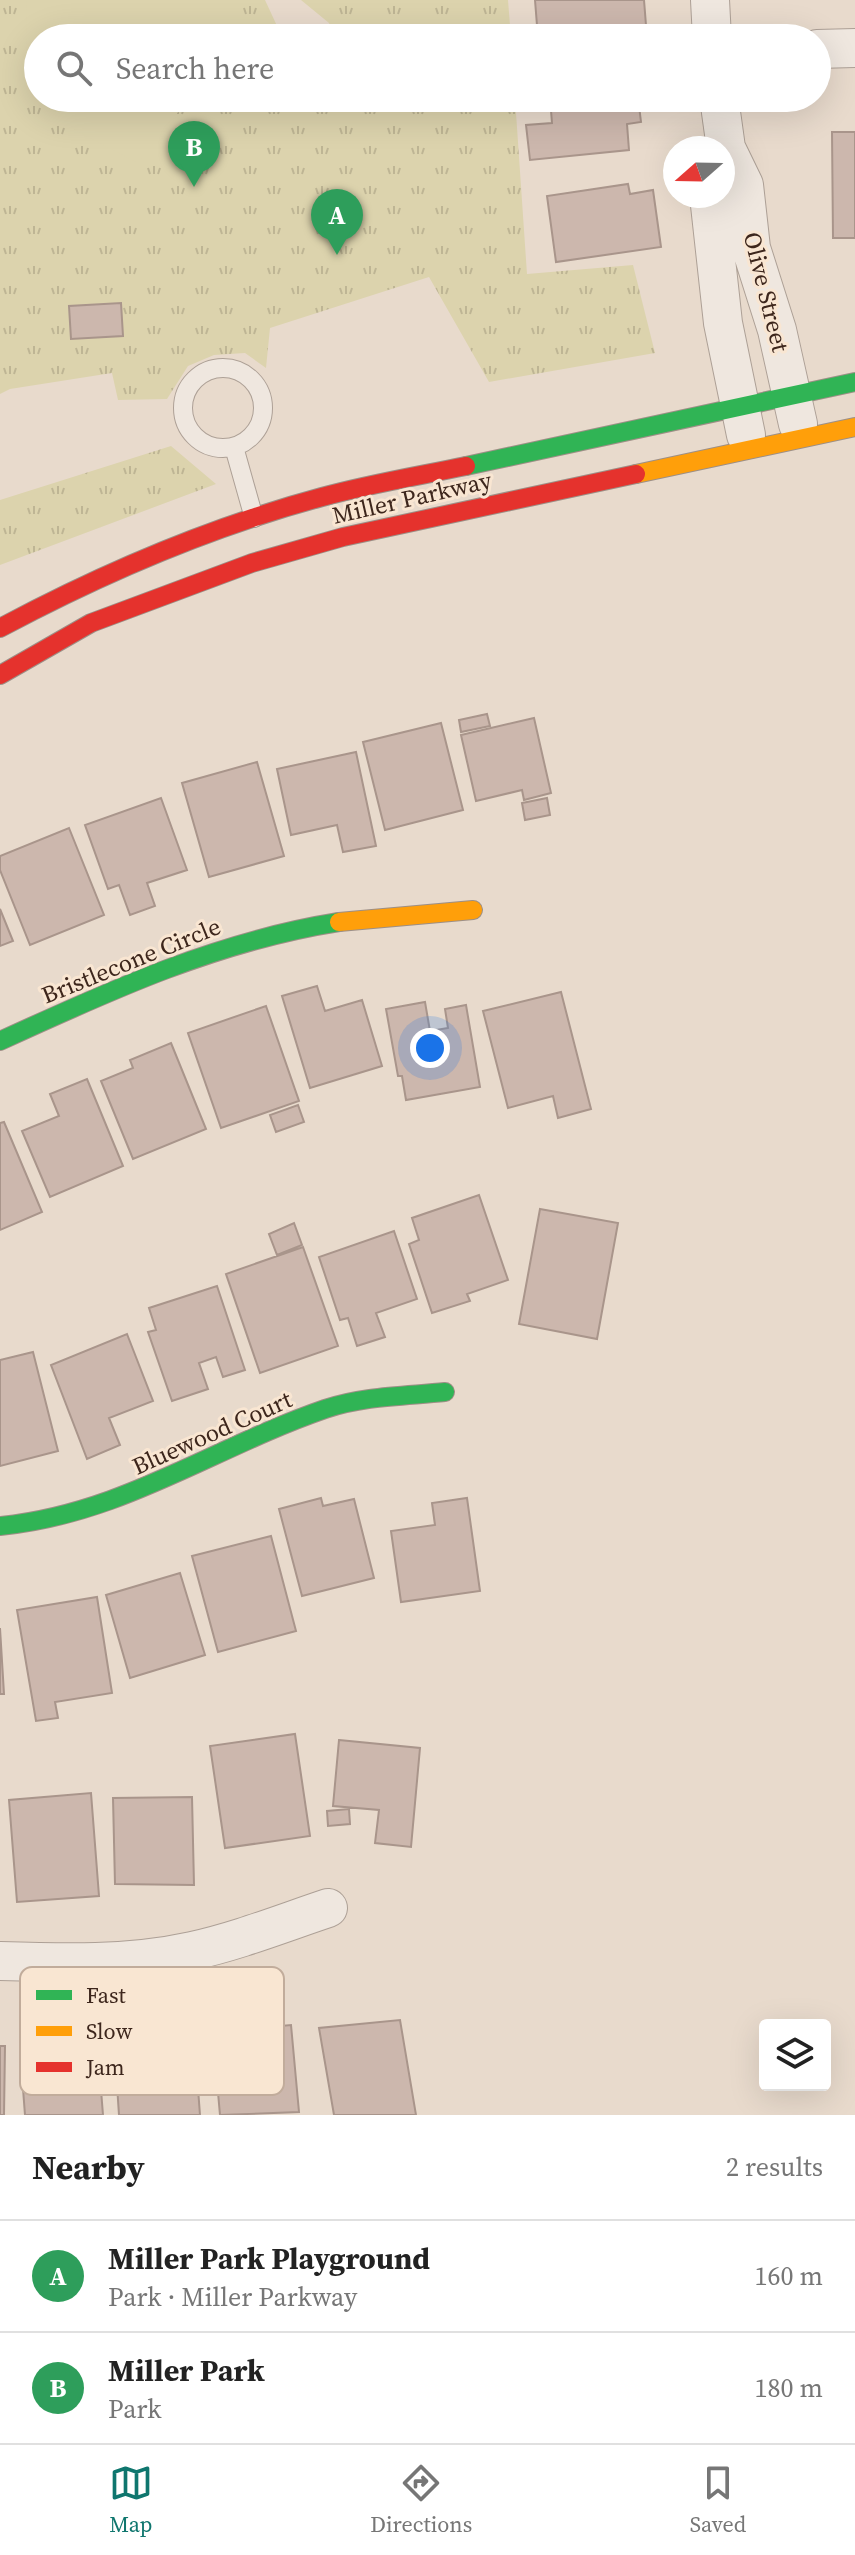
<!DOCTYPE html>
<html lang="en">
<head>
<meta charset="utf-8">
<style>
	body { margin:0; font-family:"Source Serif 4",serif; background:#f6f6f6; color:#222 }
	.controls { position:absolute; right:24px; bottom:24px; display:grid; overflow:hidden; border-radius:8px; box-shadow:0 8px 32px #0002 }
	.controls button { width:72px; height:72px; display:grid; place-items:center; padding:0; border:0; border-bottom:2px solid #e0e0e0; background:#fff; color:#222; font:40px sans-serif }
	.compass { position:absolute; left:663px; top:136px; width:72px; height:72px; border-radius:50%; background:#fff; box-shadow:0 8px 32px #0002; rotate:250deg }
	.you { position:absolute; left:430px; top:1048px; width:28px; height:28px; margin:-20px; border:6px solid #fff; border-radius:50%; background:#1a73e8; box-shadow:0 0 0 12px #1a73e833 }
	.badge { display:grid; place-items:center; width:52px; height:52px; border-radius:50%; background:#0f766e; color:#fff; font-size:26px; font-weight:700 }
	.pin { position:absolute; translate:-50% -66px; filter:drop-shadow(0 2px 4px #0008) }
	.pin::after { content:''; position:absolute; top:42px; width:28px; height:24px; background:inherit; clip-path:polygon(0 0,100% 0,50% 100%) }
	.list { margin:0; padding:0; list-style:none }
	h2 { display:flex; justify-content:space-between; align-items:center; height:104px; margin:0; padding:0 32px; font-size:34px }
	h2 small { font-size:26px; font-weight:400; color:#767676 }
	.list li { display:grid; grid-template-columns:52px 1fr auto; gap:24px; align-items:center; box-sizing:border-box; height:112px; padding:0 32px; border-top:2px solid #e0e0e0 }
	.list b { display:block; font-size:30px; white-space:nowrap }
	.list p { margin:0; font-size:26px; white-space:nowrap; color:#767676 }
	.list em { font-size:26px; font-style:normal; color:#767676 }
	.icon { flex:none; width:44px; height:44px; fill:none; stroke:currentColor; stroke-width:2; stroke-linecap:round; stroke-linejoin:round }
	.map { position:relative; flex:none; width:855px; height:2115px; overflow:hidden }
	.search { position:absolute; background:#fff; box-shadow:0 8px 32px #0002; left:24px; right:24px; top:24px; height:88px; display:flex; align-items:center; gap:20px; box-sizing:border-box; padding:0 28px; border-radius:44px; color:#767676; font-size:30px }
	.sheet { height:328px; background:#fff }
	nav { display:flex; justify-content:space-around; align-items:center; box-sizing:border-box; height:112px; border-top:2px solid #e0e0e0; background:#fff; font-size:22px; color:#767676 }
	nav a { display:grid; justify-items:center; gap:4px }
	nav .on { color:#0f766e }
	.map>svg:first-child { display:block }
	.grass { fill:url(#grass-tufts) }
	.pitch { fill:#dcd3ad }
	.building { fill:#ccb7ad; stroke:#a9958b; stroke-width:2 }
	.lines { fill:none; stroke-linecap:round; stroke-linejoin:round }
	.lane-casing { stroke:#ada096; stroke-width:20 }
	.street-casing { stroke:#ada096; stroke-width:40 }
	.fast-casing { stroke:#9d8f86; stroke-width:20 }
	.slow-casing { stroke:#9d8f86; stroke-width:20 }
	.jam-casing { stroke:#9d8f86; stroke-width:20 }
	.lane { stroke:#efe7df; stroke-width:18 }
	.street { stroke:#efe7df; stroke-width:38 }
	.fast { stroke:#30b455; stroke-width:18 }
	.slow { stroke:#ff9f0a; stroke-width:18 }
	.jam { stroke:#e5322d; stroke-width:18 }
	.labels { text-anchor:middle; stroke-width:6; stroke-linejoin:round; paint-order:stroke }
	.street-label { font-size:24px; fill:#3d261c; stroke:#f9e6d2 }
	.key { fill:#f9e6d2; stroke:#c1ac9b; stroke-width:2 }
	.key-label { font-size:22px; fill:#3d261c }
</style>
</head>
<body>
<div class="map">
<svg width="855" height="2115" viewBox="0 0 855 2115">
	<defs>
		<pattern id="grass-tufts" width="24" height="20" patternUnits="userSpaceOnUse" patternTransform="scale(2)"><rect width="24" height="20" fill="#dcd3ad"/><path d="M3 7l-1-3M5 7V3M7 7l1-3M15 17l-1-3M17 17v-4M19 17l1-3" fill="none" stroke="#beb594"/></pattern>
	</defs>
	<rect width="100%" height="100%" fill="#e8dacc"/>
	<path class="grass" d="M 0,0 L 265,0 L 278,28 L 277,38 L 38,38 L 38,98 L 515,98 L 527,274 L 633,265 L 655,353 L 489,382 L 429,277 L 270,328 L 266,368 L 245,353 L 214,355 L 188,366 L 167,399 L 118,400 L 112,373 L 10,389 L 0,394 Z
		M 301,0 L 508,0 L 511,38 L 334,38 L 329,23 Z
		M 171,446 L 216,484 L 0,565 L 0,500 Z"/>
	<path class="pitch" d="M 27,0 L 212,0 L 244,28 L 236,38 L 38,38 L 38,80 L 26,49 Z
		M 45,98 L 189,98 L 138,163 L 75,130 Z"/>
	<path class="building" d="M 535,0 L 644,0 L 647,38 L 538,38 Z
		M 550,98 L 638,98 L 641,122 L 627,124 L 629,150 L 530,160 L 526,125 L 552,123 Z
		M 832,132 L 855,132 L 855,238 L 833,238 Z
		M 628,184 L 630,194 L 653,190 L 661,247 L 556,262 L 547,196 Z
		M 121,303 L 123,336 L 71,339 L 69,306 Z
		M 487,714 L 490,726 L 461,732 L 459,720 Z
		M 534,718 L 551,793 L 524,800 L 522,790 L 476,801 L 461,735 Z
		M 441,723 L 463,810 L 385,830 L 363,742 Z
		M 356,752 L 376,846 L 343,852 L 337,825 L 291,835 L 277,769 Z
		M 257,762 L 284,856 L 209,877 L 182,783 Z
		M 161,798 L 187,870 L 147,883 L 155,906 L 130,915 L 119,885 L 108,889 L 85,825 Z
		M 547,798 L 550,815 L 525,820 L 522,803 Z
		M 69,828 L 104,915 L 30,945 L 0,870 L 0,856 Z
		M 0,909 L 13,941 L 0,946 Z
		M 317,986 L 325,1011 L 362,1000 L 382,1066 L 310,1088 L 282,996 Z
		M 561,992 L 591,1109 L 558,1118 L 553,1096 L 508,1108 L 483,1011 Z
		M 425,1002 L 430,1031 L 448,1028 L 445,1009 L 466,1005 L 480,1087 L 406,1100 L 402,1076 L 398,1076 L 386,1009 Z
		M 266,1006 L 299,1101 L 221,1128 L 188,1033 Z
		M 171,1043 L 206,1129 L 133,1159 L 101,1081 L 133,1068 L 130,1060 Z
		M 87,1079 L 123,1166 L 50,1197 L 22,1131 L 59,1116 L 50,1094 Z
		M 298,1105 L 304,1122 L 276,1132 L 270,1115 Z
		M 4,1122 L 42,1212 L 0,1230 L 0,1123 Z
		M 479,1195 L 508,1280 L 467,1294 L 470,1301 L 432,1313 L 409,1244 L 419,1240 L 412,1218 Z
		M 540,1209 L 618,1223 L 597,1339 L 519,1324 Z
		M 294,1223 L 302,1245 L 277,1255 L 269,1234 Z
		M 394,1231 L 417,1299 L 376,1313 L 385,1337 L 357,1346 L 348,1318 L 340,1320 L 319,1257 Z
		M 303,1247 L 338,1346 L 260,1373 L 226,1274 Z
		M 217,1286 L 245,1370 L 223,1377 L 216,1357 L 199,1363 L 208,1389 L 172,1401 L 148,1332 L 156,1330 L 149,1308 Z
		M 127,1334 L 153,1401 L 109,1418 L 120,1445 L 87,1459 L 51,1365 Z
		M 33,1352 L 58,1451 L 0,1466 L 0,1360 Z
		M 321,1498 L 323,1506 L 354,1499 L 374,1578 L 302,1596 L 279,1509 Z
		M 467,1498 L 480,1591 L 401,1602 L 391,1531 L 435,1525 L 432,1503 Z
		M 271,1536 L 296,1631 L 218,1652 L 192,1556 Z
		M 180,1573 L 205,1655 L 130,1678 L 106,1595 Z
		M 97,1597 L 112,1693 L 55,1702 L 58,1718 L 36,1721 L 17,1610 Z
		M 0,1628 L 4,1694 L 0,1694 Z
		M 295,1734 L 310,1836 L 225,1848 L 210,1746 Z
		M 339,1740 L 420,1748 L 411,1847 L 375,1843 L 379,1810 L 333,1806 Z
		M 91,1793 L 99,1896 L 17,1902 L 9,1800 Z
		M 192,1797 L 194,1885 L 115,1884 L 113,1798 Z
		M 349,1809 L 350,1824 L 328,1826 L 327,1811 Z
		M 400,2020 L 416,2115 L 334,2115 L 319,2028 Z
		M 291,2025 L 299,2112 L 220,2115 L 213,2036 L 239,2034 L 241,2050 L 260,2049 L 258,2028 Z
		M 194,2035 L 200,2115 L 119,2115 L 114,2040 Z
		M 66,2045 L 66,2055 L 98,2052 L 103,2115 L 25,2115 L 20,2049 Z
		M 0,2046 L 5,2046 L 4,2115 L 0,2115 Z"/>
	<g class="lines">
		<defs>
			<path id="lane" d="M183 408a40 40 0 1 1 80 0a40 40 0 1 1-80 0Z
				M 234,447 L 254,518"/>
			<path id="street" d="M 710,0 L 712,38
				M 817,49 L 855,48
				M 719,98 L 726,148 L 744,185 L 751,248 L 777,330 L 798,424
				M 709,196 L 723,323 L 746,435
				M 0,1961 C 64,1963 128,1965 192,1951 C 238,1941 283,1923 328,1908"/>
			<path id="fast" d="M 466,466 L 855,382
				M 0,1041 C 111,990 218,941 339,922
				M 0,1526 C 122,1514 212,1448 325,1409 C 363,1396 405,1396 445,1392"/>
			<path id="slow" d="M 636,474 L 855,427
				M 339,922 L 473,910"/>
			<path id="jam" d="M 0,628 C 103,573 210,527 322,497 C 369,484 418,476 466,466
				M 0,675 L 91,623 L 252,563 L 343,537 L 636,474"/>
		</defs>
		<use href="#lane" class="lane-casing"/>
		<use href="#street" class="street-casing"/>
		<use href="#fast" class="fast-casing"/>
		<use href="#slow" class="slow-casing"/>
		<use href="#jam" class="jam-casing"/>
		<use href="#lane" class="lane"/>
		<use href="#street" class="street"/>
		<use href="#fast" class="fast"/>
		<use href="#slow" class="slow"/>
		<use href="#jam" class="jam"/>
	</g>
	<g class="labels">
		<g class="street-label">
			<text transform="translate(766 292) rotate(76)" y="8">Olive Street</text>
			<text transform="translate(412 498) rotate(-13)" y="8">Miller Parkway</text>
			<text transform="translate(131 961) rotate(-22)" y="8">Bristlecone Circle</text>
			<text transform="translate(212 1433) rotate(-24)" y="8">Bluewood Court</text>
		</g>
	</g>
	<rect x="20" y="1967" width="264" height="128" rx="12" class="key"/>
	<rect x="36" y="1990" width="36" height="10" fill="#30b455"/>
	<rect x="36" y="2026" width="36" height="10" fill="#ff9f0a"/>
	<rect x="36" y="2062" width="36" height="10" fill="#e5322d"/>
	<g class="key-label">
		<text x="86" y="2003">Fast</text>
		<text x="86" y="2039">Slow</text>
		<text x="86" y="2075">Jam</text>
	</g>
</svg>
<div class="controls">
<button><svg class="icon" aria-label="layers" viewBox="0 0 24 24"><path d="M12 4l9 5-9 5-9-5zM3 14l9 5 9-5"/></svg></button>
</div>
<svg class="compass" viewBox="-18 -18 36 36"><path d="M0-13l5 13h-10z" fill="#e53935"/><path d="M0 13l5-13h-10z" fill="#767676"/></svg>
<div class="you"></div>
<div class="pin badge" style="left:337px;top:255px;background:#2e9e5b">A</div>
<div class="pin badge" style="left:194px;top:187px;background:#2e9e5b">B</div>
<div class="search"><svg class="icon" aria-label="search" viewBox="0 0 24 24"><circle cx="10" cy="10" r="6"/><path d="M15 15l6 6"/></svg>Search here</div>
</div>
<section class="sheet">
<h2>Nearby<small>2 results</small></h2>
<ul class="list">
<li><span class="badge" style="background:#2e9e5b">A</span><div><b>Miller Park Playground</b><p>Park · Miller Parkway</p></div><em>160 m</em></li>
<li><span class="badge" style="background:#2e9e5b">B</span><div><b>Miller Park</b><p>Park</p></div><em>180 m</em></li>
</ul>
</section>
<nav>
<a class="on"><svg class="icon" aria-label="map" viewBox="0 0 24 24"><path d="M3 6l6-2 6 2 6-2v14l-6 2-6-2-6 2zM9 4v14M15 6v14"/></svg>Map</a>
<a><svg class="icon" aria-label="directions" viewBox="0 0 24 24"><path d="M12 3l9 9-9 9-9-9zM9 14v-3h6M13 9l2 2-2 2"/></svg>Directions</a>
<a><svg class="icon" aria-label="saved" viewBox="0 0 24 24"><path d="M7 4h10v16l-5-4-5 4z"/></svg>Saved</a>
</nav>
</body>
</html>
